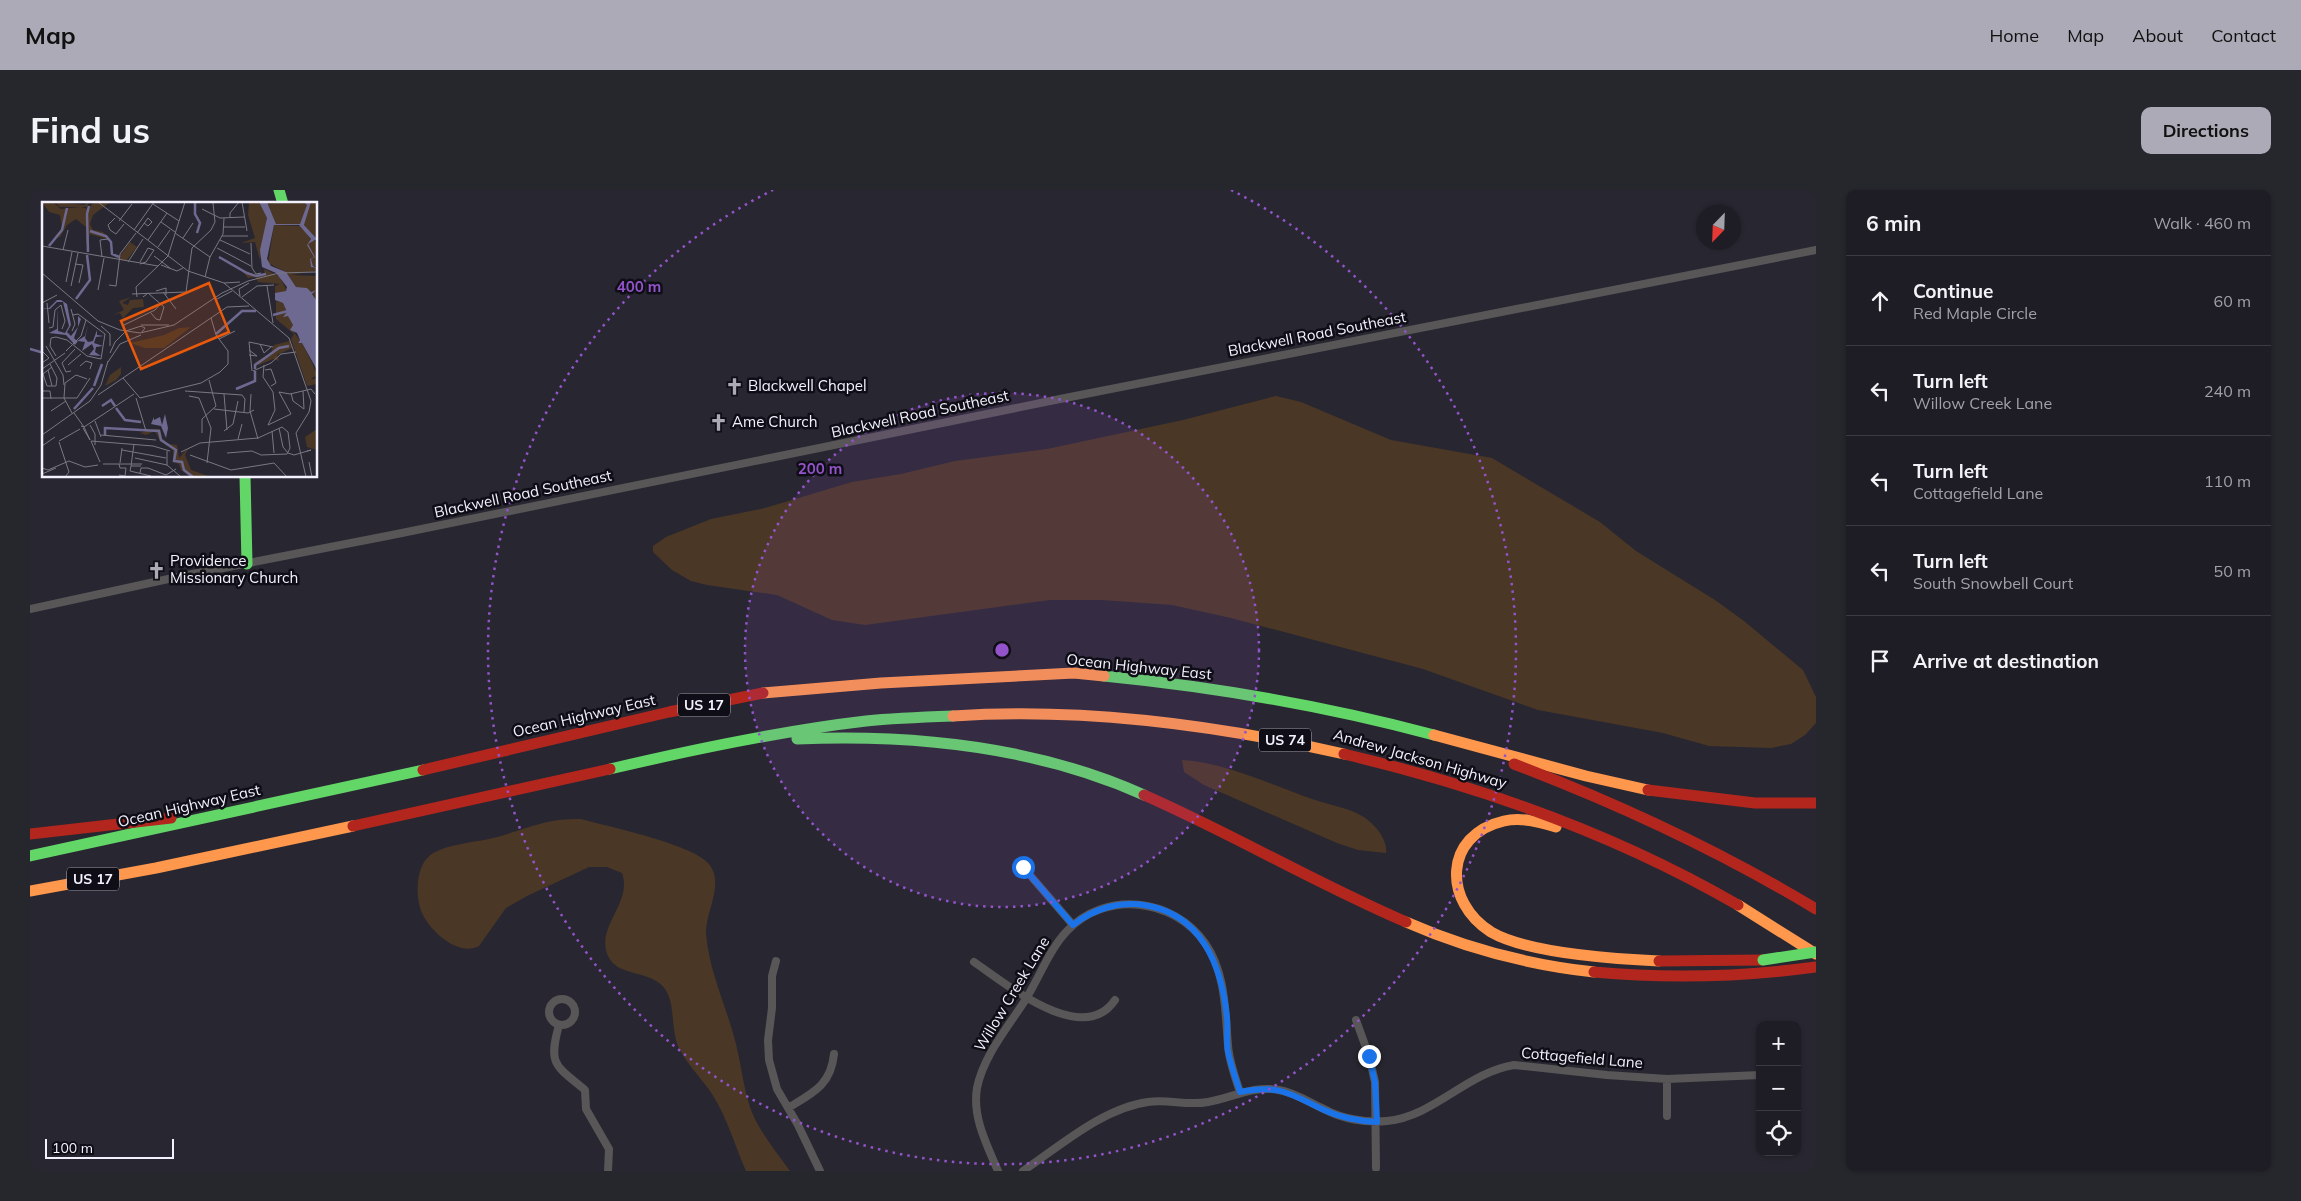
<!DOCTYPE html>
<html lang="en">
<head>
<meta charset="utf-8">
<style>
	body { margin:0; font-family:Mulish,sans-serif; background:#26262d; color:#f1f3f6 }
	.controls { position:absolute; right:15px; bottom:15px; display:grid; overflow:hidden; border-radius:10px; box-shadow:0 1px 4px #0004 }
	.controls button { width:45px; height:45px; display:grid; place-items:center; padding:0; border:0; border-bottom:1px solid #3c3b42; background:#1e1d25; color:#f1f3f6; font:25px sans-serif }
	.compass { position:absolute; left:1666px; top:15px; width:45px; height:45px; border-radius:50%; background:#1e1d25; box-shadow:0 1px 4px #0004; rotate:203deg }
	.scale { position:absolute; left:15px; bottom:12px; width:129px; box-sizing:border-box; padding-left:5px; border:2px solid #f2f1fd; border-top:0; font-size:14px; line-height:18px; white-space:nowrap; color:#f2f1fd; -webkit-text-stroke:4px #0f0e16; paint-order:stroke }
	.stop { position:absolute; width:15px; height:15px; margin:-11px; border:4px solid #1a73e8; border-radius:50%; background:#fff }
	.stop.end { background:#1a73e8; border-color:#fff; box-shadow:0 1px 5px #0008 }
	.list { margin:0; padding:0; list-style:none }
	h2 { display:flex; justify-content:space-between; align-items:center; height:65px; margin:0; padding:0 20px; font-size:21px }
	h2 small { font-size:16px; font-weight:400; color:#a1a2a7 }
	.list li { display:grid; grid-template-columns:32px 1fr auto; gap:15px; align-items:center; box-sizing:border-box; height:90px; padding:0 20px; border-top:1px solid #3c3b42 }
	.list b { display:block; font-size:19px; white-space:nowrap }
	.list p { margin:0; font-size:16px; white-space:nowrap; color:#a1a2a7 }
	.list em { font-size:16px; font-style:normal; color:#a1a2a7 }
	.icon { flex:none; width:28px; height:28px; fill:none; stroke:currentColor; stroke-width:2; stroke-linecap:round; stroke-linejoin:round }
	.map { position:relative; flex:none; width:1786px; height:981px; overflow:hidden; border-radius:10px }
	header { display:flex; align-items:center; gap:30px; box-sizing:border-box; height:70px; padding:0 25px; background:#abaab6; color:#111 }
	header strong { font-size:24px }
	nav { display:flex; gap:28px; margin-inline-start:auto; font-size:18px }
	.intro { display:flex; align-items:center; justify-content:space-between; box-sizing:border-box; height:120px; padding:0 30px }
	h1 { margin:0; font-size:35px }
	.button { padding:12px 22px; border-radius:10px; background:#abaab6; color:#111; font-size:18px; font-weight:700 }
	main { display:flex; gap:30px; padding:0 30px }
	aside { flex:1; background:#1e1d25; border-radius:10px; box-shadow:0 1px 4px #0004 }
	.map>svg:first-child { display:block }
	.green { fill:#4b3725 }
	.lines { fill:none; stroke-linecap:round; stroke-linejoin:round }
	.stream { stroke:#6d6991; stroke-width:2.5 }
	.street { stroke:#585656; stroke-width:8 }
	.fast { stroke:#63d668; stroke-width:11 }
	.slow { stroke:#ff974d; stroke-width:11 }
	.jam { stroke:#b3261e; stroke-width:11 }
	.fast-bridge { stroke:#63d668; stroke-width:11 }
	.route { stroke:#1a73e8; stroke-width:6 }
	.ring { fill:none; stroke:#9353cb; stroke-width:2.5; stroke-dasharray:2.5 5 }
	.labels { text-anchor:middle; stroke-width:5; stroke-linejoin:round; paint-order:stroke }
	.shield { fill:#0f0e16; stroke:#aeadb8; stroke-width:1 }
	.shield-label { font-size:14px; font-weight:bold; fill:#f2f1fd }
	.street-label { font-size:15px; fill:#f2f1fd; stroke:#0f0e16 }
	.poi-label { font-size:15px; fill:#f2f1fd; stroke:#0f0e16; text-anchor:start }
	.inset-river { fill:none; stroke:#6d6991; stroke-width:2.5 }
	.inset-road { fill:none; stroke:#797883; stroke-width:1 }
	.view { fill:#e8590c; fill-opacity:0.15; stroke:#e8590c; stroke-width:2.5 }
	.inset-edge { fill:none; stroke:#f2f1fd; stroke-width:2.5 }
	.centre { fill:#9353cb; stroke:#0f0e16; stroke-width:2.5 }
	.ring-label { font-size:15px; text-anchor:middle; font-weight:bold; fill:#9353cb; stroke:#0f0e16; stroke-width:5; stroke-linejoin:round; paint-order:stroke }
</style>
</head>
<body>
<header>
<strong>Map</strong>
<nav><a>Home</a><a>Map</a><a>About</a><a>Contact</a></nav>
</header>
<div class="intro"><h1>Find us</h1><a class="button">Directions</a></div>
<main>
<div class="map">
<svg width="1786" height="981" viewBox="0 0 1786 981">
	<rect width="100%" height="100%" fill="#282731"/>
	<path class="green" d="M 1246,206 L 1271,212 L 1361,250 L 1462,268 L 1570,332 L 1606,361 L 1685,410 L 1714,431 L 1773,480 L 1786,507 L 1786,533 L 1775,545 L 1761,554 L 1741,558 L 1679,556 L 1633,543 L 1508,520 L 1393,479 L 1201,428 L 1142,415 L 1072,410 L 1020,410 L 835,435 L 802,430 L 747,405 L 677,395 L 661,391 L 642,380 L 623,362 L 623,356 L 636,347 L 681,329 L 735,318 L 822,292 L 871,284 L 925,271 L 1017,259 L 1153,230 Z
		M 1152,570 C 1190,571 1248,597 1285,610 C 1300,615 1319,618 1332,626 C 1344,633 1358,649 1356,663 L 1328,660 L 1307,653 L 1174,595 L 1154,582 Z
		M 551,629 C 580,637 662,654 679,674 C 695,694 675,722 676,744 C 679,781 697,818 706,854 C 712,878 714,905 724,927 C 733,946 748,964 760,981 L 716,981 C 705,956 697,927 682,904 C 672,889 657,874 649,858 C 640,839 646,815 635,799 C 621,779 588,788 578,766 C 565,737 603,713 592,683 L 577,677 L 559,677 L 497,706 L 476,718 L 449,756 C 428,767 400,741 392,723 C 386,710 386,687 393,674 C 395,670 400,665 403,663 C 420,654 440,653 459,649 C 482,644 505,633 529,630 C 536,629 544,629 551,629 Z"/>
	<g class="lines">
		<path class="stream" d="M 0,159 L 14,163"/>
		<path class="street" d="M 0,419 L 152,386 L 362,345 L 1030,209 L 1786,60
			M 993,677 L 1043,735
			M 746,771 L 742,786 L 742,818 L 738,850 L 739,870 L 747,899 L 768,935 L 790,981
			M 944,772 C 975,793 1053,858 1085,810
			M519 822a13 13 0 1 1 26 0a13 13 0 1 1-26 0Z
			M 1326,830 L 1339,866 L 1345,892 L 1346,978
			M 529,835 C 518,875 525,875 555,900 L 556,919 L 579,959 L 578,981
			M 758,918 C 783,903 801,895 804,864
			M 1637,926 L 1637,889
			M 968,981 C 957,955 942,927 947,898 C 953,867 977,838 994,812 C 1009,789 1018,761 1037,741 C 1075,700 1144,708 1175,753 C 1196,783 1195,821 1198,855 C 1199,871 1205,887 1210,902
			M 993,981 C 1030,956 1073,918 1118,912 C 1138,909 1158,916 1178,912 C 1202,908 1223,895 1249,900 C 1266,903 1278,912 1294,919 C 1312,929 1336,933 1357,931 C 1405,926 1436,883 1484,875 L 1577,885 L 1637,889 L 1730,885"/>
		<path class="fast" d="M 249,0 L 253,14
			M 215,286 L 217,374
			M 1074,486 C 1185,497 1296,516 1404,545
			M 767,549 C 885,544 1005,556 1114,605
			M 580,579 C 665,559 750,541 836,531 C 865,528 894,527 923,526
			M 0,666 L 393,580"/>
		<path class="slow" d="M 733,503 L 851,493 L 1044,483 L 1074,486
			M 923,526 C 1054,517 1187,535 1314,564
			M 1404,545 L 1556,586 L 1618,600
			M 1526,637 C 1509,632 1491,627 1474,631 C 1413,645 1413,712 1461,742 C 1497,763 1586,769 1629,771
			M 0,701 L 126,678 L 323,636
			M 1708,715 L 1786,764
			M 1376,732 C 1435,758 1500,775 1564,782"/>
		<path class="jam" d="M 1314,564 C 1450,596 1587,645 1708,715
			M 1484,574 C 1589,614 1690,661 1786,719
			M 393,580 L 639,522 L 733,503
			M 1618,600 L 1725,613 L 1786,613
			M 1114,605 C 1203,644 1287,694 1376,732
			M 323,636 L 580,579
			M 0,644 L 141,628
			M 1629,771 L 1733,770
			M 1564,782 C 1639,789 1711,787 1786,777"/>
		<path class="fast-bridge" d="M 1733,770 L 1786,762"/>
	</g>
	<g class="lines">
		<path class="route" d="M 993,677 L 1043,735 C 1063,719 1089,711 1114,715 C 1172,724 1192,776 1197,828 C 1198,839 1196,851 1198,862 C 1201,876 1206,889 1210,902 C 1250,894 1260,904 1294,920 C 1311,928 1329,931 1347,932 L 1345,892 L 1339,866"/>
	</g>
	<circle cx="972" cy="460" r="257" fill="#9353cb" fill-opacity=".12"/>
	<g class="ring">
		<circle cx="972" cy="460" r="257"/>
		<path d="M1201 0A514 514 0 1 1 743 0"/>
	</g>
	<defs>
		<symbol id="church-bare" viewBox="-9 -9 18 18"><path d="M-1.2-6h2.4v3.5h3.3v2.4h-3.3V6h-2.4V-.1h-3.3v-2.4h3.3Z" fill="#abaab6" stroke="#0f0e16" stroke-width="2.5" paint-order="stroke"/></symbol>
	</defs>
	<g fill-rule="evenodd">
		<use href="#church-bare" x="692" y="184" width="25" height="25"/>
		<use href="#church-bare" x="676" y="220" width="25" height="25"/>
		<use href="#church-bare" x="114" y="368" width="25" height="25"/>
	</g>
	<g class="labels">
		<g class="shield">
			<rect x="648" y="503.5" width="52" height="23" rx="4"/>
			<rect x="1229" y="538.5" width="52" height="23" rx="4"/>
			<rect x="37" y="677.5" width="52" height="23" rx="4"/>
		</g>
		<g class="shield-label">
			<text x="674" y="520">US 17</text>
			<text x="1255" y="555">US 74</text>
			<text x="63" y="694">US 17</text>
		</g>
		<g class="street-label">
			<text transform="translate(1287 144) rotate(-11)" y="5">Blackwell Road Southeast</text>
			<text transform="translate(890 224) rotate(-12)" y="5">Blackwell Road Southeast</text>
			<text transform="translate(493 304) rotate(-12)" y="5">Blackwell Road Southeast</text>
			<text transform="translate(1109 477) rotate(6)" y="5">Ocean Highway East</text>
			<text transform="translate(554 526) rotate(-13)" y="5">Ocean Highway East</text>
			<text transform="translate(1390 569) rotate(16)" y="5">Andrew Jackson Highway</text>
			<text transform="translate(159 616) rotate(-13)" y="5">Ocean Highway East</text>
			<text transform="translate(982 804) rotate(-59)" y="5">Willow Creek Lane</text>
			<text transform="translate(1552 868) rotate(5)" y="5">Cottagefield Lane</text>
		</g>
		<g class="poi-label">
			<text x="718" y="201">Blackwell Chapel</text>
			<text x="702" y="237">Ame Church</text>
			<text x="140" y="376">Providence<tspan x="140" dy="17">Missionary Church</tspan></text>
		</g>
	</g>
	<g transform="translate(12 12)">
		<rect width="275" height="275" fill="#282731"/>
		<path d="M 0,0 L 11,0 L 19,7 L 38,5 L 18,5 L 13,0 L 42,3 L 47,0 L 45,5 L 39,5 L 46,7 L 52,0 L 68,0 L 51,13 L 48,22 L 51,28 L 61,30 L 68,38 L 48,32 L 44,44 L 44,25 L 34,17 L 25,23 L 18,35 L 11,37 L 20,26 L 18,13 L 7,10 ZM 207,0 L 217,0 L 225,16 L 218,58 L 213,40 L 199,41 L 213,36 L 206,13 ZM 225,0 L 262,0 L 266,3 L 259,22 L 234,22 ZM 275,0 L 275,37 L 262,23 L 268,1 ZM 232,23 L 259,24 L 269,38 L 275,40 L 275,64 L 271,64 L 269,56 L 270,65 L 275,66 L 275,69 L 248,73 L 275,74 L 275,99 L 270,91 L 273,88 L 268,90 L 254,85 L 244,70 L 226,61 ZM 88,40 L 95,45 L 84,59 L 76,57 ZM 222,67 L 237,74 L 245,89 L 233,92 L 233,84 L 238,82 L 216,80 L 214,75 L 206,76 L 201,70 L 223,74 ZM 89,95 L 80,101 L 86,103 L 88,98 L 101,97 L 102,105 L 91,106 L 81,116 L 78,111 L 71,113 L 82,108 L 77,99 ZM 234,99 L 241,101 L 251,123 L 250,128 L 258,138 L 255,141 L 260,141 L 271,163 L 275,173 L 269,177 L 275,177 L 275,182 L 265,184 L 249,137 L 252,132 L 234,117 ZM 149,125 L 122,146 L 103,146 L 88,141 L 122,133 L 137,126 ZM 248,139 L 250,146 L 235,153 L 237,159 L 231,157 L 217,163 L 212,161 L 229,151 L 232,143 ZM 79,165 L 79,172 L 74,178 L 63,184 L 68,173 ZM 112,227 L 118,227 L 120,236 L 126,242 L 135,243 L 137,256 L 147,245 L 143,253 L 149,268 L 169,275 L 149,275 L 139,268 L 137,262 L 131,260 L 131,248 L 118,239 L 113,229 L 104,233 L 98,231 ZM 275,227 L 275,248 L 265,245 L 263,235 Z" fill="#4b3725"/>
		<path d="M 217,0 L 225,0 L 234,22 L 258,22 L 265,3 L 262,0 L 269,0 L 262,23 L 275,37 L 266,42 L 273,55 L 269,57 L 271,64 L 275,66 L 269,65 L 268,57 L 272,55 L 265,43 L 269,37 L 257,23 L 232,23 L 225,57 L 229,64 L 244,70 L 254,85 L 265,86 L 269,90 L 274,88 L 270,92 L 275,99 L 275,168 L 260,141 L 256,141 L 258,138 L 255,131 L 248,128 L 251,123 L 246,114 L 241,115 L 245,110 L 241,101 L 233,98 L 233,91 L 244,89 L 245,85 L 234,71 L 220,65 L 218,48 L 225,16 ZM 15,98 L 19,98 L 25,102 L 29,123 L 25,130 L 29,134 L 36,125 L 36,114 L 39,117 L 32,136 L 35,139 L 43,134 L 46,123 L 43,136 L 46,140 L 51,139 L 55,128 L 55,133 L 62,134 L 54,135 L 52,141 L 61,144 L 54,145 L 53,150 L 59,154 L 47,153 L 52,147 L 50,142 L 40,149 L 43,140 L 36,139 L 33,143 L 24,133 L 7,131 L 15,127 L 16,106 L 16,129 L 23,131 L 27,124 L 21,100 L 15,100 L 8,107 L 0,107 L 7,106 ZM 123,212 L 126,226 L 124,236 L 119,224 L 109,222 L 112,215 L 112,218 L 118,215 L 120,223 Z" fill="#6d6991"/>
		<path class="inset-river" d="M 153,0 L 153,12 L 158,21 L 155,31M 48,29 L 64,34 L 69,40 L 70,52 L 77,55M 7,44 L 20,28 L 25,6M 46,50 L 45,12 L 47,4M 177,55 L 205,71 L 214,74 L 224,72M 34,97 L 48,78 L 45,53M 231,113 L 246,109M 174,132 L 200,109 L 214,109M 213,167 L 213,163 L 237,146 L 247,144M 52,184 L 60,162M 194,187 L 213,179 L 213,169M 60,204 L 69,198 L 73,204M 74,206 L 83,218 L 99,220M 32,207 L 51,186M 63,233 L 63,226 L 117,229 L 119,238 L 134,248 L 132,259 L 140,260 L 142,268 L 151,275"/>
		<path class="inset-road" d="M 56,0 L 146,69 L 182,81 L 247,136 L 269,199 L 267,210 L 254,231 L 264,275M 200,0 L 205,29M 111,2 L 137,19M 160,7 L 178,16 L 202,15M 188,15 L 188,11 L 197,0M 73,16 L 66,23 L 68,28 L 74,32 L 82,22M 77,19 L 90,2M 119,20 L 133,30M 182,25 L 203,25M 92,28 L 112,0M 95,31 L 98,27 L 106,16 L 110,20 L 106,24 L 102,21M 133,31 L 168,55M 180,34 L 206,34M 141,36 L 151,21M 106,38 L 125,11M 178,38 L 208,52M 209,41 L 210,66 L 214,72 L 219,71M 0,44 L 116,64 L 126,54 L 143,0M 116,45 L 128,28M 175,46 L 209,64M 21,48 L 26,28M 112,54 L 128,66M 60,55 L 58,38 L 66,37M 86,60 L 101,37M 33,62 L 41,63 L 37,81M 98,62 L 104,60 L 112,48 L 106,46 L 98,60M 119,63 L 135,69 L 141,66M 0,71 L 56,119 L 78,128 L 98,131 L 132,123 L 180,91 L 206,79 L 237,71 L 275,70M 163,75 L 168,55 L 181,32 L 182,16M 24,80 L 30,50M 182,81 L 198,80M 67,83 L 74,84 L 78,52 L 94,31M 29,84 L 36,51M 225,84 L 231,121M 56,88 L 62,56M 114,89 L 124,86 L 124,93M 121,90 L 134,107M 90,92 L 144,90 L 150,46 L 169,28 L 173,20 L 171,1M 198,94 L 197,87 L 207,81M 95,95 L 94,85 L 116,64M 101,95 L 106,91 L 122,105 L 118,118 L 114,117 L 109,111M 200,95 L 215,84 L 232,83M 175,97 L 190,89M 0,101 L 15,93M 5,101 L 7,121M 29,107 L 33,122 L 30,129M 82,123 L 113,108 L 119,101M 99,123 L 127,123M 59,124 L 68,132 L 68,144M 7,126 L 11,125 L 13,108 L 19,103 L 23,119 L 20,127M 177,137 L 193,129M 218,142 L 222,151 L 229,145M 4,144 L 21,173 L 22,183M 207,148 L 215,154 L 207,153M 0,149 L 7,156 L 0,161M 24,149 L 39,134 L 44,118M 68,151 L 73,140 L 84,129 L 99,124 L 103,126 L 100,130M 14,154 L 8,144 L 9,136 L 14,135 L 25,138 L 45,154 L 59,157 L 63,132 L 36,112 L 31,113M 66,160 L 78,142 L 99,133M 8,162 L 15,176 L 14,184 L 5,184 L 1,172 L 10,165M 26,163 L 39,152M 222,163 L 221,175 L 231,190M 38,164 L 44,159 L 50,161 L 48,167M 0,167 L 23,151M 6,168 L 10,184M 223,168 L 229,167 L 234,181 L 229,184M 29,169 L 24,170 L 20,161 L 33,147M 210,169 L 207,140 L 231,145M 211,169 L 229,161 L 239,152 L 254,150M 81,176 L 98,196 L 159,181 L 178,170 L 186,162 L 186,149 L 174,133 L 169,116M 0,189 L 8,189 L 9,197M 143,189 L 200,193 L 203,197 L 202,210M 231,190 L 233,208 L 226,223 L 249,212 L 237,190M 237,190 L 248,192 L 269,187 L 273,192M 249,191 L 251,199 L 262,207 L 261,189M 182,192 L 185,228M 209,192 L 208,209 L 216,237M 56,193 L 185,105 L 207,104M 147,194 L 157,196 L 169,226 L 165,261M 0,196 L 35,196 L 48,176M 94,196 L 104,229M 172,207 L 206,211 L 212,208M 9,209 L 24,199M 30,211 L 22,196 L 23,181 L 34,173 L 45,177M 32,211 L 42,225 L 39,224M 53,219 L 59,235M 48,223 L 53,232 L 53,243M 42,225 L 92,192M 41,226 L 48,238 L 42,225M 237,226 L 241,245 L 246,251 L 252,253 L 269,248 L 265,249M 182,229 L 191,222 L 196,199M 230,229 L 232,251M 160,231 L 160,217 L 174,204 L 167,178M 0,233 L 48,199 L 59,183 L 66,159M 59,233 L 114,238M 196,237 L 200,222M 17,239 L 38,227M 49,239 L 111,244 L 128,249M 49,239 L 58,260M 17,240 L 27,270 L 23,275M 92,242 L 89,264 L 99,264M 0,244 L 13,235M 80,248 L 124,256M 125,249 L 125,263 L 138,274M 139,250 L 158,241 L 216,236 L 240,225 L 246,230M 185,251 L 210,249 L 219,253M 148,253 L 189,268 L 232,261 L 245,275M 219,253 L 245,252 L 248,246 L 246,230M 93,256 L 125,263M 267,260 L 270,275M 78,261 L 80,246M 61,262 L 100,262M 89,264 L 88,269 L 109,274M 0,266 L 6,268 L 27,259 L 43,265 L 56,263M 98,271 L 99,266 L 106,266 L 124,273 L 134,267M 0,272 L 14,266M 77,273 L 83,274 L 84,266 L 78,266 L 77,262"/>
		<path class="view" d="M 167,81 L 187,130 L 99,167 L 79,119 Z"/>
		<rect width="275" height="275" class="inset-edge"/>
	</g>
	<circle cx="972" cy="460" r="8" class="centre"/>
	<g class="ring-label">
		<text x="609" y="102">400 m</text>
		<text x="790" y="284">200 m</text>
	</g>
</svg>
<div class="controls">
<button>+</button>
<button>−</button>
<button><svg class="icon" aria-label="locate" viewBox="0 0 24 24"><circle cx="12" cy="12" r="6"/><path d="M12 2v4M12 18v4M2 12h4M18 12h4"/></svg></button>
</div>
<svg class="compass" viewBox="-18 -18 36 36"><path d="M0-13l5 13h-10z" fill="#e53935"/><path d="M0 13l5-13h-10z" fill="#a1a2a7"/></svg>
<div class="scale">100 m</div>
<div class="stop" style="left:993px;top:677px"></div>
<div class="stop end" style="left:1339px;top:866px"></div>
</div>
<aside>
<h2>6 min<small>Walk · 460 m</small></h2>
<ul class="list">
<li><svg class="icon" aria-label="ahead" viewBox="0 0 24 24"><path d="M12 20V5M6 11l6-6 6 6"/></svg><div><b>Continue</b><p>Red Maple Circle</p></div><em>60 m</em></li>
<li><svg class="icon" aria-label="left" viewBox="0 0 24 24"><path d="M17 20v-9H6M10 6l-5 5 5 5"/></svg><div><b>Turn left</b><p>Willow Creek Lane</p></div><em>240 m</em></li>
<li><svg class="icon" aria-label="left" viewBox="0 0 24 24"><path d="M17 20v-9H6M10 6l-5 5 5 5"/></svg><div><b>Turn left</b><p>Cottagefield Lane</p></div><em>110 m</em></li>
<li><svg class="icon" aria-label="left" viewBox="0 0 24 24"><path d="M17 20v-9H6M10 6l-5 5 5 5"/></svg><div><b>Turn left</b><p>South Snowbell Court</p></div><em>50 m</em></li>
<li><svg class="icon" aria-label="arrive" viewBox="0 0 24 24"><path d="M6 21V4h12l-3 4 3 4H6"/></svg><div><b>Arrive at destination</b></div></li>
</ul>
</aside>
</main>
</body>
</html>
